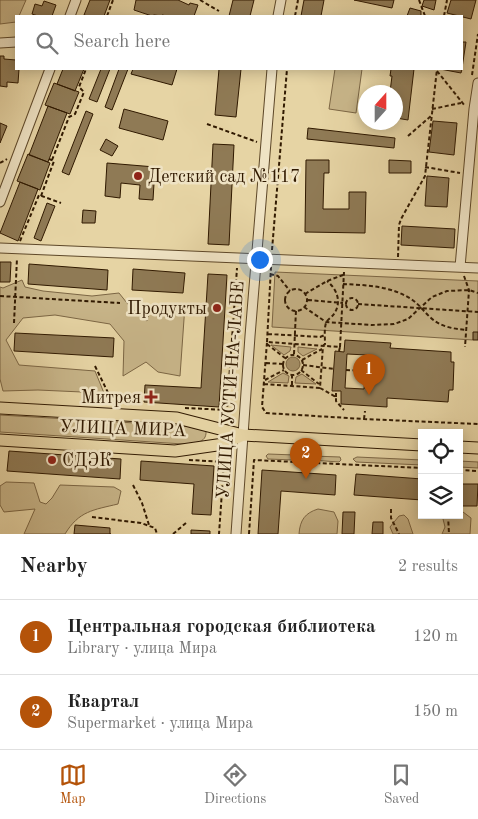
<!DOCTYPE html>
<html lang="en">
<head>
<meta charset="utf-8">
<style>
	body { margin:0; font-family:"Old Standard TT",serif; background:#f2f2f2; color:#222 }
	.controls { position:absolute; right:15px; bottom:15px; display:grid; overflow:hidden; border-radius:0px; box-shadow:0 2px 12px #0003 }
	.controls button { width:45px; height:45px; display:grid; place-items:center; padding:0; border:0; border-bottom:1px solid #e0e0e0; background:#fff; color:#222; font:25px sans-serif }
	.compass { position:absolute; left:358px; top:85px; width:45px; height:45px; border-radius:50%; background:#fff; box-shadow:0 2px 12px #0003; rotate:21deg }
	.you { position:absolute; left:259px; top:259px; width:18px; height:18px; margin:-12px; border:4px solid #fff; border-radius:50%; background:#1a73e8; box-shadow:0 0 0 8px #1a73e833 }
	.badge { display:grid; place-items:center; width:32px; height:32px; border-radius:50%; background:#b45309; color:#fff; font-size:16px; font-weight:700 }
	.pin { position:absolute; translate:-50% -41px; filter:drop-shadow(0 1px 2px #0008) }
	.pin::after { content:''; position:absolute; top:26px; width:18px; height:15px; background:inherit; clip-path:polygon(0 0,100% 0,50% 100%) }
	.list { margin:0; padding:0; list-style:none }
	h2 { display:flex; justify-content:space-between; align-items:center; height:65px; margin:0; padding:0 20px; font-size:21px }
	h2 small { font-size:16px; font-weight:400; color:#767676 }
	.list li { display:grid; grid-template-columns:32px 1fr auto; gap:15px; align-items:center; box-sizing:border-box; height:75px; padding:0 20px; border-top:1px solid #e0e0e0 }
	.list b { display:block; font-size:19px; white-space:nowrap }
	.list p { margin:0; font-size:16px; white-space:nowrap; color:#767676 }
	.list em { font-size:16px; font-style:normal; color:#767676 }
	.icon { flex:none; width:28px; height:28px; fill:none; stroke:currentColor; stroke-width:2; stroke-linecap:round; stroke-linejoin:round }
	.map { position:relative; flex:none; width:478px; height:534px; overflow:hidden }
	.search { position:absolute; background:#fff; box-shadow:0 2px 12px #0003; left:15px; right:15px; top:15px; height:55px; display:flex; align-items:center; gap:12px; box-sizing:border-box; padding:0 18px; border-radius:0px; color:#767676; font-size:19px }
	.sheet { height:215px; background:#fff }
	nav { display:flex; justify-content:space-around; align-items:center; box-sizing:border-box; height:70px; border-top:1px solid #e0e0e0; background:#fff; font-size:14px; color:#767676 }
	nav a { display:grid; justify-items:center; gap:2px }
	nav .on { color:#b45309 }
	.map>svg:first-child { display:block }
	.green { fill:#c7b488; stroke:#7c6644 }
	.water { fill:#a8946c; stroke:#786341 }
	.building { fill:#8f7a55; stroke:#301900; fill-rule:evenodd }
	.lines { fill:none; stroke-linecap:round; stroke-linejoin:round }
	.minor-casing { stroke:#5e4829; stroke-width:11 }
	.major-casing { stroke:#301900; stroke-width:13 }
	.path { stroke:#301900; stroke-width:2; stroke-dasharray:4 2.5; stroke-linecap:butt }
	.minor { stroke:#efe3c4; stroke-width:9 }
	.major { stroke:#e6d4a4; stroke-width:11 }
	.poi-dot { fill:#8f2418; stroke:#efe3c4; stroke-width:2 }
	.labels { text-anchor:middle; stroke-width:5; stroke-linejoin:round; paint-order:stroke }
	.poi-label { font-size:18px; fill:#301900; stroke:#efe3c4; text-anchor:start }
	.street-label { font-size:18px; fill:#301900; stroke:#efe3c4 }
</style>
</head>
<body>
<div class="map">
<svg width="478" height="534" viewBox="0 0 478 534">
	<rect width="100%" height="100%" fill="#e6d4a4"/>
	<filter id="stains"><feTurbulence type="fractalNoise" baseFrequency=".004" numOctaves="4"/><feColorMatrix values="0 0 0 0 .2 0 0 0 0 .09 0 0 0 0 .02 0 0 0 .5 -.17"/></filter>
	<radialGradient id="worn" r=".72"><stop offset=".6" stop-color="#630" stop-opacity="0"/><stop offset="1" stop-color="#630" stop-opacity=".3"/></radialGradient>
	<path class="green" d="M 0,0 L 26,0 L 19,16 L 16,16 L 16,22 L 0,24 Z
		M 335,69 L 362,69 L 356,113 L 329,109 Z
		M 275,272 L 478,281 L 478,332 L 473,340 L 272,327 Z
		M 22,280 L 25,287 L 43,291 L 92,296 L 119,293 L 131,308 L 147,321 L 151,309 L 164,311 L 185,305 L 180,376 L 158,372 L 146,362 L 123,376 L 124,341 L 110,324 L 55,315 L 23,318 L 6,340 L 19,365 L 95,371 L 104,393 L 38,390 L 3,391 L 0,379 L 0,287 L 3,288 Z
		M 271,345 L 291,347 L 290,351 L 284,355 Z
		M 298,347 L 317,349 L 303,356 L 298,352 Z
		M 283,373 L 289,376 L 288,383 L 268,382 Z
		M 302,374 L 316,384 L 295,383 L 296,377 Z
		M 0,415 L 186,426 L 206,431 C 207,444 193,443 183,444 L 0,432 Z
		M 268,454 L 295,455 L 297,458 L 293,460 L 268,459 L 266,456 Z
		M 312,456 L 340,457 L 341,460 L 339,462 L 311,460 Z
		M 357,457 L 422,460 L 422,465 L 356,462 L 353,459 Z
		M 459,461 L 478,462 L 478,468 L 459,467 Z
		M 6,482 L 34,483 L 40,502 L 46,504 L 52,498 L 60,485 L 114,487 L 121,491 L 118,504 C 93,510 79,511 65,534 L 24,534 L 35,509 L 4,512 L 0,505 L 0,486 Z
		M 318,509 L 334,512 L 338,521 L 337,534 L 299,534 C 300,520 305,513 318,509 Z
		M 459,509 L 471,518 L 470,534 L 442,534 L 445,527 L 442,515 L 459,515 Z
		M 404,515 L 408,519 L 413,534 L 393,534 L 390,527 L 399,516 Z"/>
	<path class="water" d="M286 364a7 7 0 1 1 14 0a7 7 0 1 1-14 0Z"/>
	<path class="building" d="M 90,0 L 110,0 L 104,16 L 88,16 L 84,15 Z
		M 136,0 L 178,0 L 189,5 L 190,3 L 198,5 L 194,16 L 167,16 L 162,15 L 162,16 L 154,15 L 152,16 L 134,10 Z
		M 233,0 L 254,0 L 250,16 L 229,16 Z
		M 304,0 L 324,0 L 321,16 L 301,16 Z
		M 354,0 L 394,0 L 392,8 Z
		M 424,0 L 436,0 L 434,10 L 422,6 Z
		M 451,0 L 476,0 L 471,19 L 447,13 Z
		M 44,1 L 56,5 L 52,16 L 38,16 L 32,14 L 35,4 L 42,6 Z
		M 410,8 L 421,11 L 421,16 L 407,16 Z
		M 462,42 L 466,42 L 462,68 Z
		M 0,56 L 4,56 L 4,59 L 16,60 L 16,69 L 19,69 L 18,83 L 7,82 L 7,87 L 0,86 Z
		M 63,69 L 84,69 L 75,91 L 57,84 Z
		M 101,69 L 110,69 L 97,102 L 89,99 Z
		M 119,69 L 128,69 L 112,110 L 105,107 Z
		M 133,69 L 177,69 L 172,85 L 131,74 Z
		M 219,69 L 241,69 L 236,117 L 215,115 Z
		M 391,69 L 414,69 L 408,120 L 396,118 L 396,92 L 390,92 L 392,76 L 390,76 Z
		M 440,69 L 462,69 L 461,73 Z
		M 54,83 L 79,92 L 70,114 L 45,105 Z
		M 48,106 L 67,113 L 48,162 L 29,155 Z
		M 124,109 L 168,121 L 163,140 L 119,128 Z
		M 86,111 L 93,114 L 69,175 L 62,172 Z
		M 433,121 L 457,123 L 454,155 L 429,152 Z
		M 0,123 L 7,126 L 0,143 Z
		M 308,128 L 395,138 L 394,148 L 307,139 Z
		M 106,139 L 118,146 L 112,156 L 100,150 Z
		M 213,144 L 234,145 L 229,245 L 208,244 Z
		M 28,154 L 50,163 L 40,190 L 17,181 Z
		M 306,160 L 329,160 L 329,173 L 324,173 L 323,209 L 349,209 L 349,192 L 366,192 L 365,233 L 305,232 Z
		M 389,160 L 411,161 L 411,173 L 389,173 Z
		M 107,163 L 155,167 L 153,200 L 139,199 L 140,185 L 121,183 L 120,198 L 105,196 Z
		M 427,176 L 449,178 L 447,207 L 425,206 Z
		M 20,182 L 38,189 L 18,241 L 0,233 Z
		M 47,203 L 55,206 L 41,241 L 34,238 Z
		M 83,210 L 96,211 L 95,223 L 82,223 Z
		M 402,226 L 455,229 L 454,248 L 401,245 Z
		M 0,262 L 11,262 L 10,282 L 0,282 Z
		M 29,264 L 108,270 L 107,290 L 28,284 Z
		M 133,269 L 185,273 L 183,293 L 132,290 Z
		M 208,274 L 227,275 L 219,407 L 144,402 L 145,385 L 201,388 Z
		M 473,332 L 478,332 L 478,340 L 473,340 Z
		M 15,333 L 114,338 L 113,357 L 14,351 Z
		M 345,340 L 391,343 L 390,348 L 451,352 L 451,362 L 454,362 L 453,390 L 449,390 L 448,402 L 387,398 L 387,407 L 341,404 L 341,391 L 332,391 L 335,351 L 344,352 ZM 347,354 L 367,355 L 364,389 L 345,388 Z
		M 9,451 L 121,459 L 120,479 L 7,471 Z
		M 141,461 L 214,466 L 211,515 L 192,514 L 194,484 L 140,480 Z
		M 262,470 L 336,475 L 335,495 L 281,491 L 278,534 L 258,534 Z
		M 356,474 L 422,479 L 422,500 L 354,495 Z
		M 461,484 L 478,484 L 477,506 L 460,506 Z
		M 343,512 L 355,512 L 354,534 L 342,534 Z
		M 373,522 L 383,522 L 383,534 L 372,534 Z
		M 75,525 L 110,528 L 110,534 L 111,534 L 74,534 Z
		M 191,530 L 210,531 L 210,534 L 191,534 Z"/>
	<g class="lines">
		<defs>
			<path id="minor" d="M 70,16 L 76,0
				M 278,16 L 281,0
				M 0,43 L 16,42
				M 0,202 L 50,69
				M 0,248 L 478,268
				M 460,267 L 474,109 L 478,83
				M 236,534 L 250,336 L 272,69"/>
			<path id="major" d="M 0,408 L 177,418 L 243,435 L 422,445
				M 0,440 L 175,451 L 224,444 L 243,435
				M 459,447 L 478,448"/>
		</defs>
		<use href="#minor" class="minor-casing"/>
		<use href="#major" class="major-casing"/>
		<path class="path" d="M 200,0 L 219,11
			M 419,0 L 425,16
			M 107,16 L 113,0
			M 295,16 L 298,0
			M 444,16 L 447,0
			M 437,71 L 465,106
			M 472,75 L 478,34
			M 432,109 L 461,103
			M 207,124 L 257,142
			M 408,136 L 431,116
			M 52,160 L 69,117 L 75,114 L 84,92 L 79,87 L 86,69
			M 0,163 L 7,159
			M 425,167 L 460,173
			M 41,196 L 54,161 L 49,159
			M 20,241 L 39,195 L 61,203
			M 272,250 L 287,69
			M 398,257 L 399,225 L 401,219 L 425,176 L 437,69
			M 270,274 L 278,276 L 290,291
			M 464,276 L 469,290 L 465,347
			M 343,284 C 366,285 391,286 411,299 C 419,304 424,312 431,318 C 441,327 454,329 467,330
			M285 300a11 11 0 1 1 22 0a11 11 0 1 1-22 0Z
			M 305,294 L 327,281 L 343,275
			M 0,296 L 120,303
			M346 304a6 6 0 1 1 12 0a6 6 0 1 1-12 0Z
			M 308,300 L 343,303
			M 358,304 L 478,312
			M 304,307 L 326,322 L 372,325 L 394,324 L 408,319 L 432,297 L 447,291 L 469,290 L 478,293
			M 14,323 L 17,258
			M 268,334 L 320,337 L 325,335
			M 267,342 L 271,267
			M 267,344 L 285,358
			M 323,346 L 325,344 C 325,338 324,329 326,323 C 327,320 332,317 334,314 C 342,302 337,289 327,281
			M 340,347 L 344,272
			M 339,351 L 340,347 L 267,342 L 262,407 L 266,413 L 364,419 L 478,424
			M 294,354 L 296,310
			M283 365a10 10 0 1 1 20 0a10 10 0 1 1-20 0Z
			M 302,360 L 322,349
			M 266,363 L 283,364
			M 303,365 L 334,369
			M 95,366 L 114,405
			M 301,370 L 319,384
			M 346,370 L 366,371
			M 265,380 L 284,370
			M 264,384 L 320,388 L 323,346
			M 292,385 L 292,375
			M 320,388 L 336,397 L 336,401 L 344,410
			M 336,397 L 336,391
			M 185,408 L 227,410 L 237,268
			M 364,419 L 365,411
			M 189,460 L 224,462 L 219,534
			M 459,470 L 478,471
			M 133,485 L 142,503 L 149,525
			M 391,509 L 391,518 L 399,534
			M 448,515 L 449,534
			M 92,517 L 141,523 L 155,528 L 157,534
			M 173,534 L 186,523
			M 249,534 L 254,460 L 422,468"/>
		<use href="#minor" class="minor"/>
		<use href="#major" class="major"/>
	</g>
	<g class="poi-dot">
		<circle cx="138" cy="176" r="5"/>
		<circle cx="217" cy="308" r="5"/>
		<path d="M148.5 389.5h5v5h5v5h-5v5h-5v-5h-5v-5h5z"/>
		<circle cx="52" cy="460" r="5"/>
	</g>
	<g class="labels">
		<g class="poi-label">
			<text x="148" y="182">Детский сад №117</text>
			<text x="207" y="314" text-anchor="end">Продукты</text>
			<text x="141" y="403" text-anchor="end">Митрея</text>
			<text x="62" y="466">СДЭК</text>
		</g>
		<g class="street-label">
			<text transform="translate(230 390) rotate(-86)" y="6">УЛИЦА УСТИ-НА-ЛАБЕ</text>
			<text transform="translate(123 428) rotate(2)" y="6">УЛИЦА МИРА</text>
		</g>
	</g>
	<rect width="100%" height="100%" filter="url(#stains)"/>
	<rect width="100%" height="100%" fill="url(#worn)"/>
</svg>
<div class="controls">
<button><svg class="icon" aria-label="locate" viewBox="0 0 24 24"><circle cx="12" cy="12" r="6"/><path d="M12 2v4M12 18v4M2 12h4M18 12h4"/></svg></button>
<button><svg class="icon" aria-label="layers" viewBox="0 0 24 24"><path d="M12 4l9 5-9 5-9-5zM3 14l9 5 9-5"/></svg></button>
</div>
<svg class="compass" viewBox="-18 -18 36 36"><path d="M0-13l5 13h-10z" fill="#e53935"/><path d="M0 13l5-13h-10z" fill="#767676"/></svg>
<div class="you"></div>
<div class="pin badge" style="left:369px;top:395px">1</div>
<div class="pin badge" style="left:306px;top:479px">2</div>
<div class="search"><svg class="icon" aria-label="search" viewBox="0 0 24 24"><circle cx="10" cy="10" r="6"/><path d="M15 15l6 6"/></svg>Search here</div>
</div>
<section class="sheet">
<h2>Nearby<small>2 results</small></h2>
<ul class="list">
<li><span class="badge">1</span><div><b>Центральная городская библиотека</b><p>Library · улица Мира</p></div><em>120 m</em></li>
<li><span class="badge">2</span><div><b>Квартал</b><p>Supermarket · улица Мира</p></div><em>150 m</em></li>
</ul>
</section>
<nav>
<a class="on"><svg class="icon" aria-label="map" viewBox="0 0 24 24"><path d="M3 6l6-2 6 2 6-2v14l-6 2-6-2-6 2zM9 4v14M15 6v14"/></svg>Map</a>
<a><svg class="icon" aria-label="directions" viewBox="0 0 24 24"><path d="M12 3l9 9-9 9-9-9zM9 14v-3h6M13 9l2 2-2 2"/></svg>Directions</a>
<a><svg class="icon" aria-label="saved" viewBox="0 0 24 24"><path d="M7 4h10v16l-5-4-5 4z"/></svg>Saved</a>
</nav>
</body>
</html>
